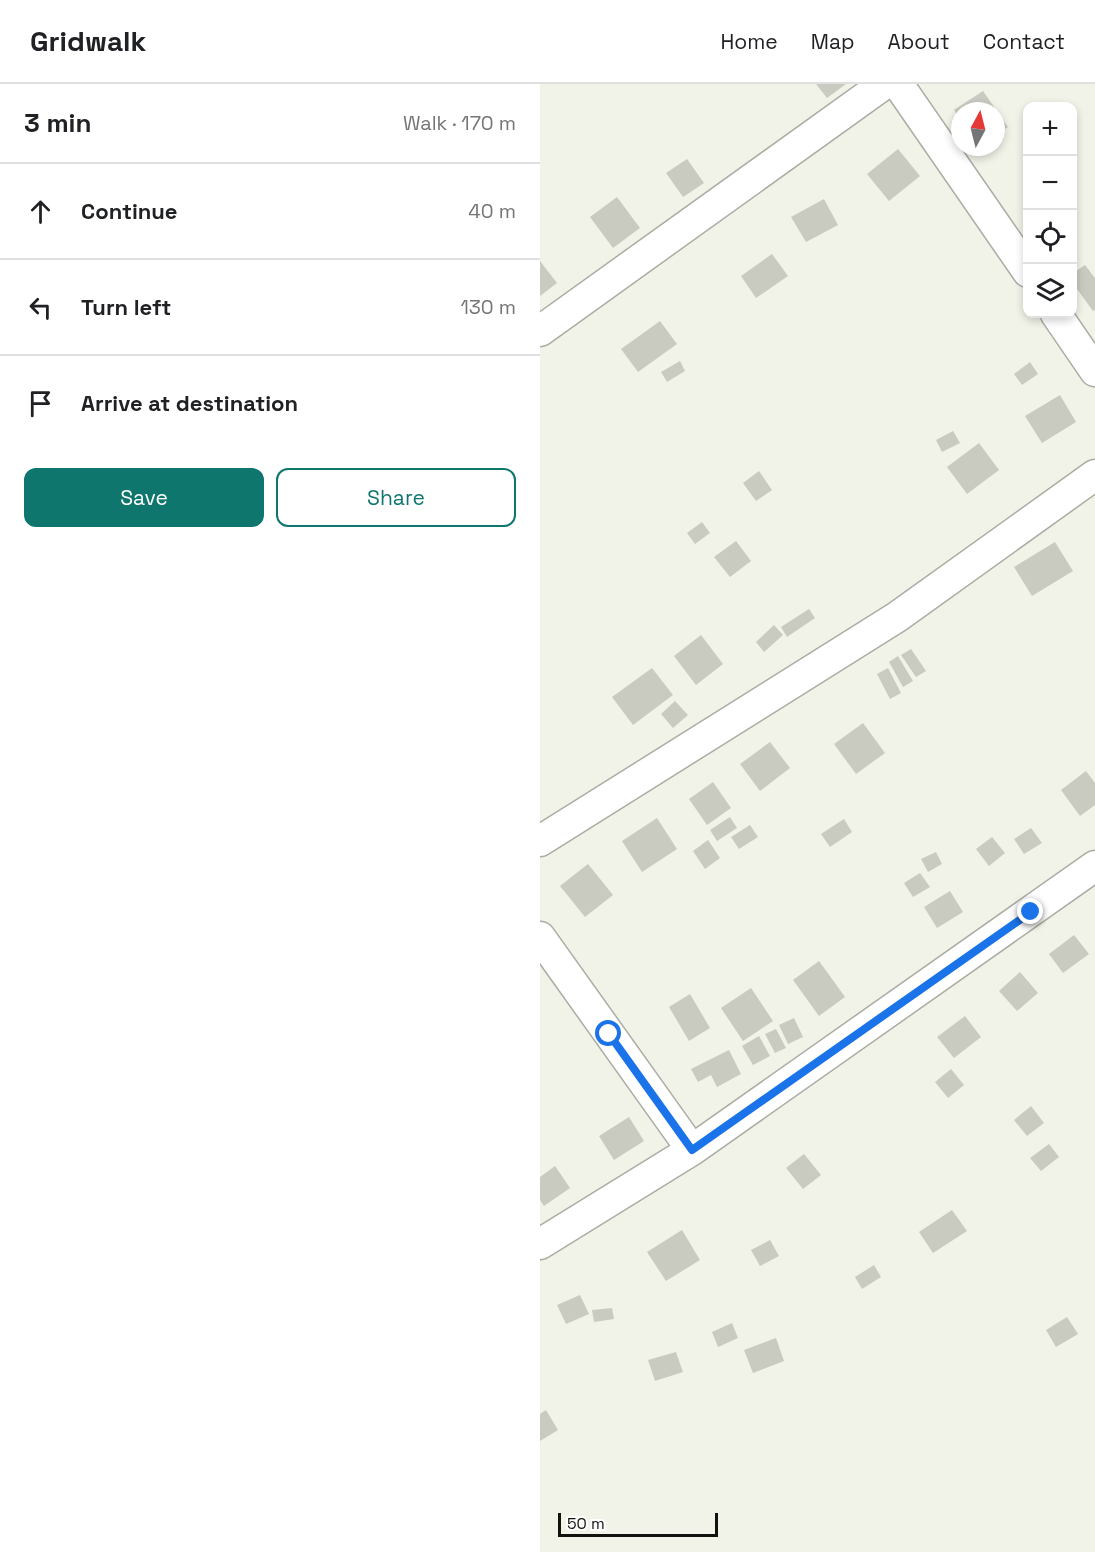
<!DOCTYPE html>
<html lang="en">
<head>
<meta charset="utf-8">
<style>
	body { margin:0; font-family:"Space Grotesk",sans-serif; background:#f6f6f6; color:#202124 }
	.controls { position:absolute; right:18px; top:18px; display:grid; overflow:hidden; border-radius:12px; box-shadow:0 3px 9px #0003 }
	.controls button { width:54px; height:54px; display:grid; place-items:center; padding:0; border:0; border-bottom:2px solid #e0e0e0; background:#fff; color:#202124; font:30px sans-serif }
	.compass { position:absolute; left:411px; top:18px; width:54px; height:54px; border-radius:50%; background:#fff; box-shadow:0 3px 9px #0003; rotate:7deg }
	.scale { position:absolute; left:18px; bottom:15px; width:160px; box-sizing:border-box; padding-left:6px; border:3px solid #11110e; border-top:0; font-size:16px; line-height:21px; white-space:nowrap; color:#11110e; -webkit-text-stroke:4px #fff; paint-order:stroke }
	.stop { position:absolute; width:18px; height:18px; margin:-14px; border:4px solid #1a73e8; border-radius:50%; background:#fff }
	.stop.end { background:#1a73e8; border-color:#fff; box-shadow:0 2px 6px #0008 }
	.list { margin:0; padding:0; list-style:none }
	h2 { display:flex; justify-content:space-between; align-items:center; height:78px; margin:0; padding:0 24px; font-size:26px }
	h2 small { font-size:20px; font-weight:400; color:#757577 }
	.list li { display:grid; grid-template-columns:39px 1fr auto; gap:18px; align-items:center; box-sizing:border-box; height:96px; padding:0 24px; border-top:2px solid #e0e0e0 }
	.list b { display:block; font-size:22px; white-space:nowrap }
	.list em { font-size:20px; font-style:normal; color:#757577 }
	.actions { display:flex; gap:12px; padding:18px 24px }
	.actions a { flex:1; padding:14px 0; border:2px solid #0f766e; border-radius:12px; text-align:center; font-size:21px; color:#0f766e }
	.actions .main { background:#0f766e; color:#fff }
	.icon { flex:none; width:33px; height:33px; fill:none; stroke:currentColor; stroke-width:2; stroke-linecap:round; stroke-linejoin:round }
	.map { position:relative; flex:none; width:555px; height:1468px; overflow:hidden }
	header { display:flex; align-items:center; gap:36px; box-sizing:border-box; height:84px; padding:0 30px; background:#fff; border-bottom:2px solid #e0e0e0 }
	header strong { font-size:28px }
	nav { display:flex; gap:33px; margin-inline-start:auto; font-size:21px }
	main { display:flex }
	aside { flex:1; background:#fff }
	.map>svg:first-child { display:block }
	.building { fill:#c9cac0 }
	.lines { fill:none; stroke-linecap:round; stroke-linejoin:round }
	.minor-casing { stroke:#abaca3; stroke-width:33 }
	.minor { stroke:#fff; stroke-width:30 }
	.route { stroke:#1a73e8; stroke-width:8 }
</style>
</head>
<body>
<header>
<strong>Gridwalk</strong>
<nav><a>Home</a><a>Map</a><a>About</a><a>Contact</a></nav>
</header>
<main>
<aside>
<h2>3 min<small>Walk · 170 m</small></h2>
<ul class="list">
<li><svg class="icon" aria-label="ahead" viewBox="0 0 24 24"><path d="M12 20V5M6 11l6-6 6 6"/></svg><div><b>Continue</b></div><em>40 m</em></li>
<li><svg class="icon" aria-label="left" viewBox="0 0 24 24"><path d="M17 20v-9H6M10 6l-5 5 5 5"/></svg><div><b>Turn left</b></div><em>130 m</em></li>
<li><svg class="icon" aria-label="arrive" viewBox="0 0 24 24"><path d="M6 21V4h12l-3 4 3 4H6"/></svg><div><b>Arrive at destination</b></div></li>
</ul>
<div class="actions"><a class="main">Save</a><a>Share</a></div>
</aside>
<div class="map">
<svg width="555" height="1468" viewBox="0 0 555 1468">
	<rect width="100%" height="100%" fill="#f1f2e8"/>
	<path class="building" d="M 276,0 L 306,0 L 287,14 Z
		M 443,7 L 468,43 L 456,51 L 456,27 L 420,27 L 420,35 L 414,26 Z
		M 358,65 L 380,92 L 349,117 L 327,90 Z
		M 147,75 L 164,99 L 143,113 L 126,89 Z
		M 77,113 L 100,144 L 73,164 L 50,133 Z
		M 284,115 L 298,141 L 266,158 L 251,133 Z
		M 232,170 L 248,192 L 216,214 L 201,192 Z
		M 0,177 L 17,199 L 0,212 Z
		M 545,181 L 555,194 L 555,226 L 553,227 L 532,198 L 532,190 Z
		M 120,237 L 137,260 L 98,288 L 81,265 Z
		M 140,277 L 145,287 L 127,298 L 121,288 Z
		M 490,278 L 498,290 L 482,301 L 474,290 Z
		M 520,311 L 536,338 L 502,359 L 485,332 Z
		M 413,347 L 420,359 L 402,368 L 396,356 Z
		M 439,359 L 459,386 L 427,410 L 407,383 Z
		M 219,387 L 232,406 L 216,417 L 203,399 Z
		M 162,438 L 170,449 L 155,460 L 147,449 Z
		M 196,457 L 211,477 L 190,493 L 174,473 Z
		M 515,458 L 533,487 L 492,512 L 474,483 Z
		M 269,525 L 275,534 L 247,553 L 241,543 Z
		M 234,541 L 243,551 L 224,568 L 216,558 Z
		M 161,551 L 183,580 L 156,601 L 134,572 Z
		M 371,565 L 386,587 L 376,593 L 361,571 Z
		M 358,572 L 373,597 L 363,603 L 349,578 Z
		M 112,584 L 133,611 L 93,641 L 72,613 Z
		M 348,584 L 361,609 L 350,615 L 337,590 Z
		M 135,617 L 148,631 L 133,644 L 121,630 Z
		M 323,639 L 345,669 L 316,690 L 294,660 Z
		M 230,658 L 250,684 L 220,707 L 200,680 Z
		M 546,687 L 555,699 L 555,721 L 540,732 L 521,706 Z
		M 173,698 L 191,724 L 167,741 L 149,715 Z
		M 190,733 L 197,744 L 177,757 L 170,746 Z
		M 117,734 L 137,765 L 102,788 L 82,757 Z
		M 304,735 L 312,748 L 290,763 L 281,750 Z
		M 210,741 L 218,753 L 199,765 L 191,753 Z
		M 491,744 L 502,759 L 484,770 L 474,755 Z
		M 452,753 L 465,769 L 449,782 L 436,765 Z
		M 168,756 L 180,774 L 165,785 L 153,767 Z
		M 396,768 L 402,780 L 388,788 L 381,775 Z
		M 48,780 L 73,811 L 45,833 L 20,802 Z
		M 380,789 L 390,803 L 373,813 L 364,799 Z
		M 410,807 L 423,828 L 397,844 L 384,823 Z
		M 534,851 L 549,870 L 523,889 L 509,870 Z
		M 279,877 L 305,913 L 279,932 L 253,896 Z
		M 480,888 L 498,909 L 477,927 L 459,907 Z
		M 211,904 L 233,937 L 203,957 L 181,924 Z
		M 150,910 L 170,944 L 149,957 L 129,923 Z
		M 425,932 L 441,953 L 414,974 L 397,953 Z
		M 254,934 L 263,953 L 248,960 L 239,941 Z
		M 236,945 L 246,964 L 235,969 L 225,950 Z
		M 219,952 L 230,972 L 213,981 L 202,962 Z
		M 189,966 L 201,990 L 177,1003 L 171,991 L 158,998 L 151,985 Z
		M 411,985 L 424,1001 L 408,1014 L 395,998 Z
		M 491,1022 L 504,1039 L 487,1052 L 474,1036 Z
		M 89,1033 L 104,1057 L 74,1076 L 59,1052 Z
		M 509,1060 L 519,1073 L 501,1087 L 490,1074 Z
		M 264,1070 L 281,1091 L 263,1105 L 246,1084 Z
		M 15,1082 L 30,1104 L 4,1122 L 0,1116 L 0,1093 Z
		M 412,1126 L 427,1147 L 393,1169 L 379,1148 Z
		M 142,1146 L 160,1176 L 126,1197 L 107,1168 Z
		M 230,1156 L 239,1172 L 220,1182 L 211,1166 Z
		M 334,1181 L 341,1193 L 322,1205 L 315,1193 Z
		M 40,1211 L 49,1230 L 26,1240 L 17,1221 Z
		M 72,1224 L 74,1235 L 54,1238 L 52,1226 Z
		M 527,1233 L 538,1250 L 516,1263 L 506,1246 Z
		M 192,1239 L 198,1254 L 178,1263 L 172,1248 Z
		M 236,1254 L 244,1277 L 213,1289 L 204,1266 Z
		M 136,1268 L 143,1288 L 115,1297 L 108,1276 Z
		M 6,1326 L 18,1346 L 0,1357 L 0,1330 Z"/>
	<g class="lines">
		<defs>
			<path id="minor" d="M 358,0 L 488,188
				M 516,230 L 555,287
				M 0,247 L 344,0
				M 0,757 L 357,533 L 555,391
				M 0,853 L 152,1066
				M 0,1160 L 152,1066 L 555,782"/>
		</defs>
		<use href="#minor" class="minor-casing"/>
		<use href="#minor" class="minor"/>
	</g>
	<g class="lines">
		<path class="route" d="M 69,950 L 152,1066 L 491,828"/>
	</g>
</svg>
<div class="controls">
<button>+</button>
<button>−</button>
<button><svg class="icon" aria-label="locate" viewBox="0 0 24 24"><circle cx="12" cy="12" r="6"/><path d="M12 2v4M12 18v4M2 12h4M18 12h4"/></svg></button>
<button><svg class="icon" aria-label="layers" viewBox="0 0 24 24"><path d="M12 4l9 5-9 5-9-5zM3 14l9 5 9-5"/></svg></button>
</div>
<svg class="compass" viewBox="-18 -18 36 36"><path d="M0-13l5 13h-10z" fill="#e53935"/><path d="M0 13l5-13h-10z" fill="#757577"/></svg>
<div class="scale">50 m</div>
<div class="stop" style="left:69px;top:950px"></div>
<div class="stop end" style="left:491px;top:828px"></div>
</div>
</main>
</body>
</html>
